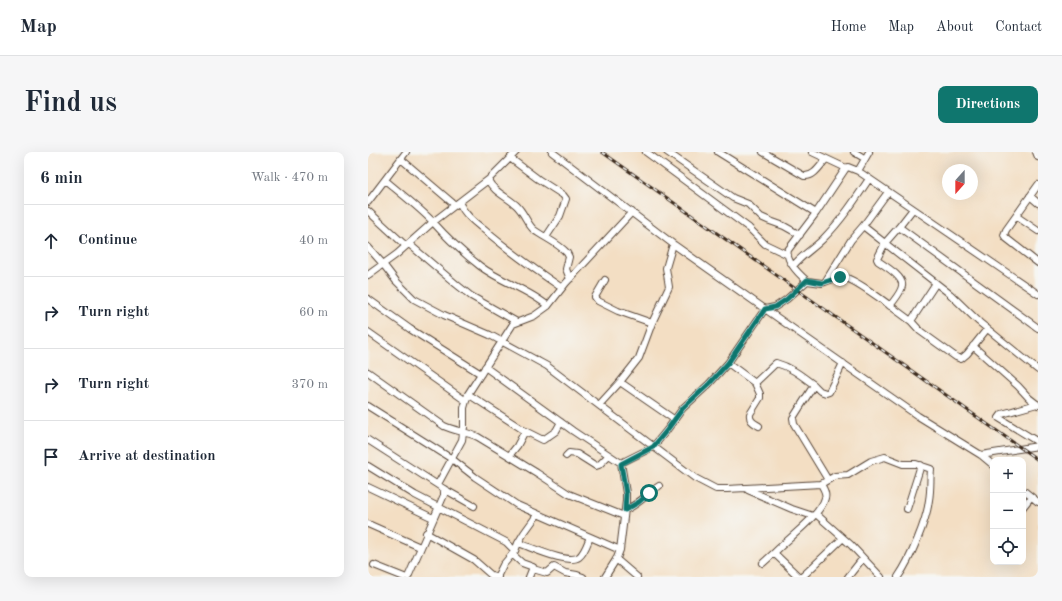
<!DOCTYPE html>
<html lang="en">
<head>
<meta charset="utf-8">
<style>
	body { margin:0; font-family:"Old Standard TT",serif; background:#f6f6f7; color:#1f2937 }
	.controls { position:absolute; right:12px; bottom:12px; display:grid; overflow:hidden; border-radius:8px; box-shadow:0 4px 16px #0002 }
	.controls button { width:36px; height:36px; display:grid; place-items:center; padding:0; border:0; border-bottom:1px solid #e0e1e3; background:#fff; color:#1f2937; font:20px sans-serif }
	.compass { position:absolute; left:574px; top:12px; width:36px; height:36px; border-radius:50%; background:#fff; box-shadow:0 4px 16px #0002; rotate:201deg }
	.stop { position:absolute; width:12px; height:12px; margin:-9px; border:3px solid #0f766e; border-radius:50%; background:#fff }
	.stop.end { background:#0f766e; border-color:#fff; box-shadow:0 1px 4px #0008 }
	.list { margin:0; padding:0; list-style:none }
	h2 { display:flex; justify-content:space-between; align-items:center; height:52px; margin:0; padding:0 16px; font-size:17px }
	h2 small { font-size:13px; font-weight:400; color:#747a83 }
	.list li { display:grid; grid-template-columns:26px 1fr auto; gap:12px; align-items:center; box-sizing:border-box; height:72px; padding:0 16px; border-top:1px solid #e0e1e3 }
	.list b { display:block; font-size:15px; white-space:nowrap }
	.list em { font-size:13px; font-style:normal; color:#747a83 }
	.icon { flex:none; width:22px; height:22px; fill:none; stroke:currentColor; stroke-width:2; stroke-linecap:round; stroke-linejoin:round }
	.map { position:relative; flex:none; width:670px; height:425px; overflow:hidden; border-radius:8px }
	header { display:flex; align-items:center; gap:24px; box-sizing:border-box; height:56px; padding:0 20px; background:#fff; border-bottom:1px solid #e0e1e3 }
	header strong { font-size:19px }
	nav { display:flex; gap:22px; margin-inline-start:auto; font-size:14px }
	.intro { display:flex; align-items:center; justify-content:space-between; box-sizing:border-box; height:96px; padding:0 24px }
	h1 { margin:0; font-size:28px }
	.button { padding:10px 18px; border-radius:8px; background:#0f766e; color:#fff; font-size:14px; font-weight:700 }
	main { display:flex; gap:24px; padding:0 24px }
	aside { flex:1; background:#fff; border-radius:8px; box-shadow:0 4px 16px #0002 }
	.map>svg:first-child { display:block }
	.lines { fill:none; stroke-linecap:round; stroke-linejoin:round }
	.minor-casing { stroke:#574537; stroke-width:8 }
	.minor { stroke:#fff; stroke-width:6 }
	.rail-casing { stroke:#3b2a1e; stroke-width:3 }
	.rail { stroke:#f6f6f2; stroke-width:1.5; stroke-dasharray:4.5; stroke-linecap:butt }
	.route { stroke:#0f766e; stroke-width:5 }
</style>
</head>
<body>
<header>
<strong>Map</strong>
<nav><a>Home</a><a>Map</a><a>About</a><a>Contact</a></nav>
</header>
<div class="intro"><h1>Find us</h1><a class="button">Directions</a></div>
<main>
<aside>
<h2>6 min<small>Walk · 470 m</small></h2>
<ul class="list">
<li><svg class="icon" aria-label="ahead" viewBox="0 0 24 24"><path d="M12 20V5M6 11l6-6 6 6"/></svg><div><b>Continue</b></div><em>40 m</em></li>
<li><svg class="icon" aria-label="right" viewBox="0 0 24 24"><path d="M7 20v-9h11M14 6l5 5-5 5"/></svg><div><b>Turn right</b></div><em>60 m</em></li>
<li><svg class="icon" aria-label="right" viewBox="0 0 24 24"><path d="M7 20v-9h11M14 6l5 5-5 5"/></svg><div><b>Turn right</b></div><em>370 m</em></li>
<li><svg class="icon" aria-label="arrive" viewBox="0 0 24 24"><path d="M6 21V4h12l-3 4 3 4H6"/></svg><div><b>Arrive at destination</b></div></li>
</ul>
</aside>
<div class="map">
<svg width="670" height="425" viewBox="0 0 670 425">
	<rect width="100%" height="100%" fill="#f6f6f2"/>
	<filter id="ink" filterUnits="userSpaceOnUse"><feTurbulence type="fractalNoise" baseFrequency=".025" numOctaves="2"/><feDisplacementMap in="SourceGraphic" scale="8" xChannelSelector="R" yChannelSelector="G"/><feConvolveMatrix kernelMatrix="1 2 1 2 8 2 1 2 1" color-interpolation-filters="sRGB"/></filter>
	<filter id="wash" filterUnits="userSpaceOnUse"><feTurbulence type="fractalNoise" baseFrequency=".012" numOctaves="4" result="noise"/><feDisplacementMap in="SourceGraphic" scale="16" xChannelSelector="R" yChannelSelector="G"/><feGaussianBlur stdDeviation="0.9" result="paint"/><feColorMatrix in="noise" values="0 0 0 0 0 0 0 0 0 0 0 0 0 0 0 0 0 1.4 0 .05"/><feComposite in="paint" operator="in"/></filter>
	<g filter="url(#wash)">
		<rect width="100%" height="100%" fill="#f3dec3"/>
	</g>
	<g filter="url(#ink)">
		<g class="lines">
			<defs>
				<path id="minor" d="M 184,0 L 305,92 L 397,157 L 550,264 L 613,303 L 625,313
					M 278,0 L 381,76 L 397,92 L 418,102
					M 299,0 L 365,46 L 380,52 L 393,65 L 402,69 L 416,74 L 432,83
					M 350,0 L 448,61
					M 395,0 L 436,24 C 446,25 452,14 458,7
					M 444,0 L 478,16
					M 486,0 L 496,6
					M 668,0 L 670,5
					M 142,6 L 170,27 L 195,43 L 198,47 L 192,64 L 178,85
					M 33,7 L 87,53
					M 490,19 L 501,0
					M 17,28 C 32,41 52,56 65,70 C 80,87 94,100 112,114 C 133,130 160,137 180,154
					M 120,28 C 126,40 138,44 148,53 C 156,60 159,72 166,78 C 177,86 190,91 199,101 L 201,105 L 198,117 L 202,127
					M 670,33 L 638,78 L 636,83 L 638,86 L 670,111
					M 662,44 L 670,51
					M 0,50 L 38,0
					M 91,50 C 97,64 109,72 120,81 C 144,101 169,119 194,136
					M 0,59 L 38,94
					M 648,64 L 670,79
					M 495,74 L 520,40
					M 531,75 L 545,57
					M 41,92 L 88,132 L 103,144 L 149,170
					M 0,95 L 15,112 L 28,129 L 46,147 L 76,163 L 122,183 L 179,214 L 327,326 L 348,337 L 359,337 L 453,332 C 455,336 459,341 457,346 C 453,363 418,388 406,401 L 431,425
					M 425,114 C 435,102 445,97 455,87 C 473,69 487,48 501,27
					M 0,123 L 29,102 L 65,70 L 120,28 L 148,0
					M 237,128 L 227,145 L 230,149 L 250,159 L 284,171
					M 439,129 C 431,122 417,109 420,98 L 448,61 L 478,16 L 480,15 L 490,19 L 670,142
					M 457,130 C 463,128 469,125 475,125 C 489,127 530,160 543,169 L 568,131
					M 0,147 L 42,177 L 113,222
					M 522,154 C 526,148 533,141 534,134 C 536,125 517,114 510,109 L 509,107 L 517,91 L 531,75 L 670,176
					M 543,169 L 552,179 L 588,205 L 593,207 L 599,202 L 619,177
					M 0,180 L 98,249
					M 605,194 L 650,234 L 661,246 L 670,253
					M 117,215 L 205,279 L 253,311 L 285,295 L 299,278 L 315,256 L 341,232 L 360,211
					M 0,220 L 76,274 C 87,279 99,280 110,285 L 169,321 L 201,342 L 256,364
					M 252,230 L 271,206 L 284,171 L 301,135 L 298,116 L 305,92
					M 387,231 L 392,242 L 392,246 L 382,262 C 381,269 386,271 391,274
					M 446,233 C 434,224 423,215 408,211 L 387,231 L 360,211 L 397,157 L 407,155 L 419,147 L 439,129 L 454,131 L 457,130 L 483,88 L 495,74 L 582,142 L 611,170 L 670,218
					M 100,242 L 157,279 L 149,294 L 141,304
					M 669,252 L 634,262 L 631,266 L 670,290
					M 231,253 L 252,230 L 307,268
					M 0,254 L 84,307 L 107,325 L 149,353 L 252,398 L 249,406 L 237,425
					M 157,279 L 175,288 L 188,279 L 193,270
					M 0,288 L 76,337 L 106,354
					M 613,303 L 670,294
					M 198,304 L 201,301 L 209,302 L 228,314 L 231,313 L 240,304
					M 0,314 L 47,343 L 138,390 L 147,399 L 150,391 C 163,395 200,413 211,405 C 217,400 219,392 222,385
					M 460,328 L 426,272 L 425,266 L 446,233 L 452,239 L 458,241 L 461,240 L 475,211
					M 70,332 L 94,288 L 96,275 L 96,256 L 100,242 L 145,172 L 166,164 L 180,154 L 198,131 L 264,60
					M 453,332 L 467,324 L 480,323 L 503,309 L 517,305 L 535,312 L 548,312 L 563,317 C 562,327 563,337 561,348 C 559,368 542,408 530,425
					M 0,335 L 65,366
					M 380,338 L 424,357 L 445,364
					M 655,338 L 670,350
					M 655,355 L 663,345
					M 539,357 L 553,313
					M 257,358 C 270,353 279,342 291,334
					M 448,362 L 483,393 L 513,425
					M 0,372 L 52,395
					M 58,381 L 106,408 L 123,423 L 130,425
					M 150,391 L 156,381 L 169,363
					M 252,398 L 258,349 L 258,341 L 253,311
					M 144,402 L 154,411 L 165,415 L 161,425
					M 248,407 L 269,425
					M 395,411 L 406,401
					M 6,413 L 36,425
					M 165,417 L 179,421 L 186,415 L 197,421 L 209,423 L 215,425
					M 40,425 L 76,343 L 76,337
					M 129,425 L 135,413 L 146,400
					M 434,425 L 475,386
					M 480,425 L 495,406"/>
			</defs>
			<use href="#minor" class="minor-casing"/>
			<use href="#minor" class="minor"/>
			<defs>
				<path id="rail" d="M 234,0 L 670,308"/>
			</defs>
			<use href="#rail" class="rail-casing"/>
			<use href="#rail" class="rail"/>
		</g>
	</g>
	<g class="lines" filter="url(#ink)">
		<path class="route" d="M 281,341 L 271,350 L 257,358 L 258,342 L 253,312 L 285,295 L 299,278 L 315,256 L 341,232 L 360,211 L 397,157 L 407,155 L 419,147 L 439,128 L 454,131 L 472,125"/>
	</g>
</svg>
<div class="controls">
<button>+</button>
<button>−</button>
<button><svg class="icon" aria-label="locate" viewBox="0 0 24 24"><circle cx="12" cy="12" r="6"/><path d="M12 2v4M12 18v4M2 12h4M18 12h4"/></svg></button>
</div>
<svg class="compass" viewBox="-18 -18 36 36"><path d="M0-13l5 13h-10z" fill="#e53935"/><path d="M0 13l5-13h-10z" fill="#747a83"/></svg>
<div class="stop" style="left:281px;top:341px"></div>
<div class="stop end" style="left:472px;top:125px"></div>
</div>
</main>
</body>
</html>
